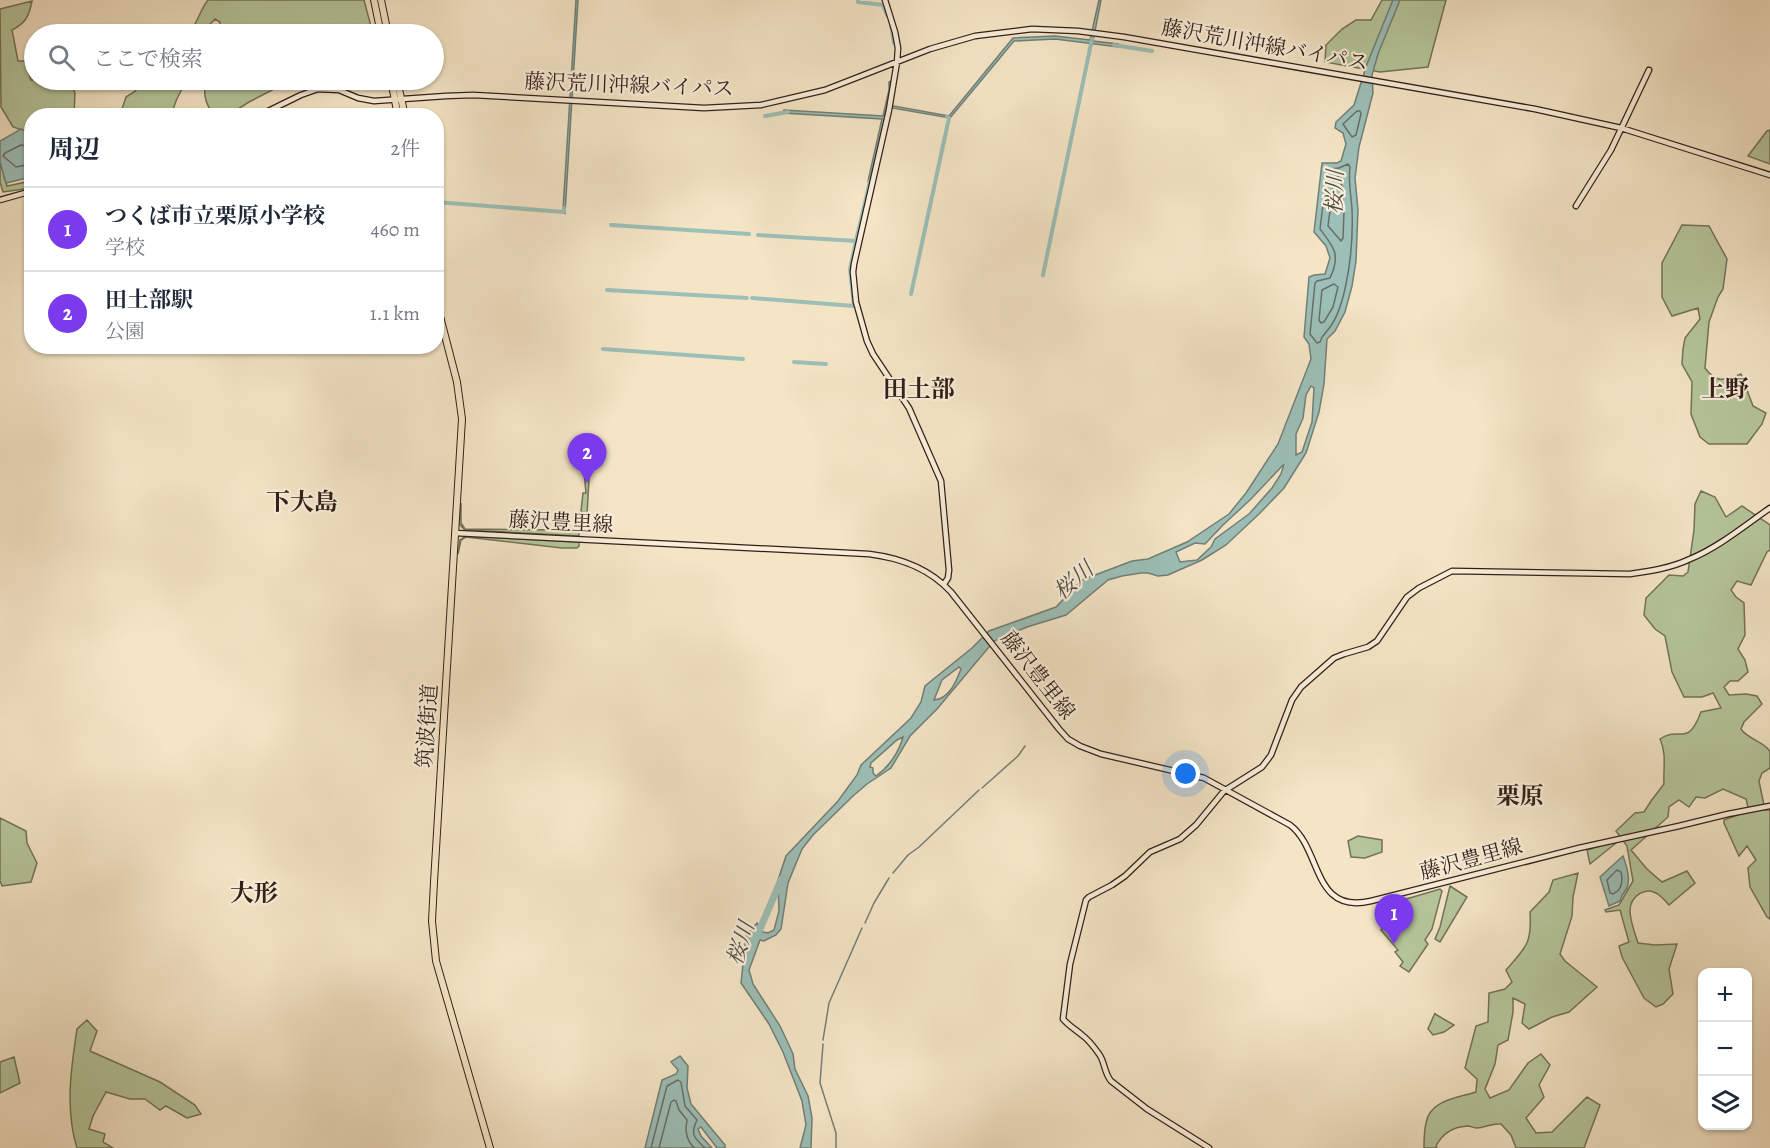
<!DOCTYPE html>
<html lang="ja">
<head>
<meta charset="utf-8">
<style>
	body { margin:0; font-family:Alegreya,"Noto Serif JP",serif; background:#f6f6f7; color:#1f2937 }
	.controls { position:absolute; right:18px; bottom:18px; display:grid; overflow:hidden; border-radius:12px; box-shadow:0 2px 4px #0004 }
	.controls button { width:54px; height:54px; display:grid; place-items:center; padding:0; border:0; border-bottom:2px solid #e0e1e3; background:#fff; color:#1f2937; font:30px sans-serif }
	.you { position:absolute; left:1186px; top:774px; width:21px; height:21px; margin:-15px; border:4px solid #fff; border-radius:50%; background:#1a73e8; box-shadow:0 0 0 9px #1a73e833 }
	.badge { display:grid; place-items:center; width:39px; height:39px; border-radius:50%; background:#7c3aed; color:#fff; font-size:20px; font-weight:700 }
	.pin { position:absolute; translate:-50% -50px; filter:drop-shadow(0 2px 3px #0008) }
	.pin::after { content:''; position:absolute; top:32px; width:21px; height:18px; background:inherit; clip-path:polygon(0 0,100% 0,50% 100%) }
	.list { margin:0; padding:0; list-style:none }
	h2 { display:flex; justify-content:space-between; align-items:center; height:78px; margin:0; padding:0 24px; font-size:26px }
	h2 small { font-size:20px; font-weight:400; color:#747a83 }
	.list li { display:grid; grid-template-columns:39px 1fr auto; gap:18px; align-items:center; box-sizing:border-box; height:84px; padding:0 24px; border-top:2px solid #e0e1e3 }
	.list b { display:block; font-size:22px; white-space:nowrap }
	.list p { margin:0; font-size:20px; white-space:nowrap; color:#747a83 }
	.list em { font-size:20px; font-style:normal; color:#747a83 }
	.icon { flex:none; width:33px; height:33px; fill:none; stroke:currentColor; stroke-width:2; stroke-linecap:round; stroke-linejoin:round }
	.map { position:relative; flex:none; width:1770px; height:1148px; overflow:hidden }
	.search { position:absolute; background:#fff; box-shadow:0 2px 4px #0004; left:24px; top:24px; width:420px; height:66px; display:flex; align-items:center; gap:15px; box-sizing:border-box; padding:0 21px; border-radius:33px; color:#747a83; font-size:22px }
	.panel { position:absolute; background:#fff; box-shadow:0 2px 4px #0004; left:24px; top:108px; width:420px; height:246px; border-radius:24px }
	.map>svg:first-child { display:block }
	.green { fill:#b5c69b; stroke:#74725a; stroke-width:1.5 }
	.water { fill:#9cbfb7; stroke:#727f77; stroke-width:1.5; fill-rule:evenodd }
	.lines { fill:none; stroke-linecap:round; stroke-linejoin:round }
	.shore { stroke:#686f68; stroke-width:1.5 }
	.stream { stroke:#727f77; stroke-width:1.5 }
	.canal { stroke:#9cbfb7; stroke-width:4 }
	.river { stroke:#9cbfb7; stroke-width:7 }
	.secondary-casing { stroke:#331f18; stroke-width:7 }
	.highway-casing { stroke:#331f18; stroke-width:8 }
	.secondary { stroke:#f8eeda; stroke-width:4.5 }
	.highway { stroke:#f4e5c6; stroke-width:6 }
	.labels { text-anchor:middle; stroke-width:4.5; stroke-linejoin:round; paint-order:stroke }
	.street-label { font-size:21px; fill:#331f18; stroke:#f8eeda }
	.water-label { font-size:22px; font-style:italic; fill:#524f48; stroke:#f8eeda }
	.quarter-label { font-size:24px; font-weight:bold; fill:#331f18; stroke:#f8eeda }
</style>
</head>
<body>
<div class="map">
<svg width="1770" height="1148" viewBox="0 0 1770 1148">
	<rect width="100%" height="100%" fill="#f4e5c6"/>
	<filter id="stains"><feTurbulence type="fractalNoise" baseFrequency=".00333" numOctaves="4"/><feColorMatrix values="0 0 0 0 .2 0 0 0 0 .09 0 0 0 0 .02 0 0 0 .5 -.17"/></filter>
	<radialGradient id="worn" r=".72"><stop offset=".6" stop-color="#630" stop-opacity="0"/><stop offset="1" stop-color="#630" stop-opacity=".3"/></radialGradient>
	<path class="green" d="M 208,0 L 364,0 L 373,34 L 218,34 L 220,22 L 215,19 L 201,34 L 186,34 C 197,27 199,11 208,0 Z
		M 1382,0 L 1446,0 L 1428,67 L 1380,72 L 1325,62 L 1326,45 L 1342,29 L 1356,20 L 1371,20 Z
		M 32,1 C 29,16 26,23 12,30 L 18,61 L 24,61 L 27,66 L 31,80 L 68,80 L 75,93 L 74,115 L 32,116 L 31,135 L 28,132 L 13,127 L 1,107 L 0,9 Z
		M 146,80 L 186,80 L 176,101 L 171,115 L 120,115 L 126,97 L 134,92 Z
		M 208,80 L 282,80 L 280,86 L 249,102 L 229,115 L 212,112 C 205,103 202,90 208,80 Z
		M 1770,130 L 1770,164 L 1748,156 L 1767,131 Z
		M 0,162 L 7,186 L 31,181 L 31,188 L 3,192 L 0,182 Z
		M 1682,225 L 1709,226 L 1727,259 L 1723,289 L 1718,297 L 1709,322 L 1705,368 C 1717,384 1724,380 1741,374 L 1753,406 L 1766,413 L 1762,424 L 1747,444 L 1709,444 L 1700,437 L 1691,414 L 1692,382 L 1682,364 L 1683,349 L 1685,338 L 1700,319 L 1698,308 L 1672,316 L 1662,297 L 1662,263 Z
		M 588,461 L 590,461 L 587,515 L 581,511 L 583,493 L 586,493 L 584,472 Z
		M 1701,491 L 1715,497 L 1726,517 L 1742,506 L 1770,525 L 1770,550 L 1767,552 L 1751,585 L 1737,581 L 1731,590 L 1736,597 L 1744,603 L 1745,635 L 1738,649 L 1745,660 L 1748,672 L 1738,681 L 1730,681 L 1724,687 L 1729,695 L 1746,694 L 1757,696 L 1762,704 L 1744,722 L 1741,729 C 1747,739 1767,743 1770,752 C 1770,756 1770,764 1770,768 L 1762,773 L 1759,781 L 1765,810 L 1770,810 L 1770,919 L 1767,917 L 1750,887 L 1748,868 L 1756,860 L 1747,846 L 1739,856 L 1724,823 L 1724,820 L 1749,811 L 1746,799 L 1723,789 L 1705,798 L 1696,797 L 1689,807 L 1679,800 L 1669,807 L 1668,817 L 1631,850 L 1647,869 L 1662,882 L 1687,871 L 1695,883 L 1669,905 C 1666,902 1663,898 1659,895 C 1646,885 1630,896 1630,911 C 1630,921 1635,933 1638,943 L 1655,945 L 1677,944 L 1669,969 L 1673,994 L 1663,1004 L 1656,1007 L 1644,998 L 1622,957 L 1619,946 L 1629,942 L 1620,910 L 1606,912 L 1605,910 L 1619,905 L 1633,881 L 1627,846 L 1616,831 L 1635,813 L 1644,812 L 1651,801 L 1664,784 C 1663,769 1667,754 1660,739 C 1680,725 1687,749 1701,712 L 1721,708 L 1713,693 L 1702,697 L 1684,697 L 1672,672 L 1665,636 L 1655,629 L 1644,615 L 1646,598 L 1669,575 L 1683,576 L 1688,572 L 1694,530 L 1695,504 Z
		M 461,503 L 461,523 L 465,529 L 579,530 L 579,536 L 465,530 L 459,524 Z
		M 466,536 L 579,542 L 579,546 L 577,548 L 562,548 L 466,537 L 461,540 L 458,554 L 460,540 Z
		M 0,818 L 26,831 L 27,843 L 37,863 L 31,882 L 2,886 L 0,881 Z
		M 1358,836 L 1382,840 L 1382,852 L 1365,858 L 1351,857 L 1348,841 Z
		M 1610,843 L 1616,843 L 1590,864 L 1587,850 Z
		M 1578,873 L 1573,897 L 1572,916 L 1560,954 L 1565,961 L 1597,987 L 1569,1012 L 1552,1017 L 1529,1029 L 1522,1023 L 1525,1004 L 1513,998 L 1513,1012 L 1508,1040 L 1498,1045 L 1495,1064 L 1485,1089 L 1490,1098 L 1509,1090 L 1528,1063 L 1541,1054 L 1550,1065 L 1539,1085 L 1544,1097 L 1526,1118 L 1536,1133 L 1552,1132 L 1587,1097 L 1600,1105 L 1584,1148 L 1516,1148 L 1511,1135 L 1501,1124 C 1491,1123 1485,1128 1477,1128 C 1474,1128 1471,1126 1467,1126 C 1453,1127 1442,1134 1436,1146 L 1437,1148 L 1424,1148 C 1424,1140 1424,1131 1426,1123 C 1430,1100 1457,1098 1476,1092 L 1477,1079 L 1465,1068 L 1476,1026 L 1488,1022 L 1489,993 L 1505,989 L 1512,982 L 1506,970 C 1526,947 1532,944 1530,912 L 1549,892 L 1553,880 Z
		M 1450,886 L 1467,897 L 1440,942 L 1435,939 L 1440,927 Z
		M 1440,889 L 1442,891 L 1432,929 L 1425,940 L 1428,944 L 1409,972 L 1400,966 L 1403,962 L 1395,952 L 1398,950 L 1381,930 L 1387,920 L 1380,915 L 1386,905 Z
		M 1435,1013 L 1435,1014 L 1454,1025 L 1444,1032 L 1433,1035 L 1428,1029 Z
		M 87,1020 L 97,1031 L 90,1051 L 160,1082 L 195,1105 L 201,1114 L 187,1118 L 166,1106 L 160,1110 L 145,1099 L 130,1099 L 106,1092 L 93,1116 L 89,1129 L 105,1134 L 103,1142 L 113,1148 L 77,1148 C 65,1110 71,1068 77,1029 Z
		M 14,1057 L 20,1083 L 0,1093 L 0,1062 Z"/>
	<path class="water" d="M 576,0 L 578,0 L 565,213 L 563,210 Z
		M 1099,0 L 1101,0 L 1093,41 L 1118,44 L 1118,47 L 1055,39 L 1014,41 L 950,118 L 887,107 L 871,182 L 868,181 L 882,119 L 783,113 L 784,110 L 883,116 L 889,90 L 889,82 L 891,81 L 888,105 L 949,116 L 1013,38 L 1055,36 L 1090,40 Z
		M 1393,0 L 1400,0 L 1378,54 L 1372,75 L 1373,93 L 1359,147 L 1355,178 L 1358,210 L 1356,261 L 1352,286 L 1345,312 L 1335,331 L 1327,339 L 1324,384 L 1319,412 L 1306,453 L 1284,488 L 1260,513 L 1226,545 L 1202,560 L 1168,575 L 1158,576 L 1148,573 L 1141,573 L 1122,576 L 1108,580 L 1066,615 L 1027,627 L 994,641 L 937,709 L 910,736 L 891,768 L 867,784 L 853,796 L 813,835 L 802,849 L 788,883 L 781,929 L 776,935 L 764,941 L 760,940 L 749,970 L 753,984 L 780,1026 L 788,1043 L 793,1054 L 795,1069 L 808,1096 L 812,1118 L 811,1148 L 800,1148 L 806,1125 L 802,1101 L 783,1052 L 769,1024 L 741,983 L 746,936 L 757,923 L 763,932 L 768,933 L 774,930 L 779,911 L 778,880 L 786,856 L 838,801 L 857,775 L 861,765 L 911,718 L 921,702 L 925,686 L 972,648 L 989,631 L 1056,607 L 1082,580 L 1132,561 L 1148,559 L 1187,542 L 1229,514 L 1246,493 L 1278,444 L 1311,359 L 1309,344 L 1304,337 L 1309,277 L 1314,275 L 1325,274 L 1330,258 L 1326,246 L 1314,232 L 1322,163 L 1337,163 L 1341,161 L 1346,144 L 1343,133 L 1335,128 L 1336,122 L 1354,105 L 1367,64 ZM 1311,386 L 1314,388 L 1312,422 L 1302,452 L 1296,455 L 1296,434 L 1303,418 L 1306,395 ZM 1284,464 L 1281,474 L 1272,488 L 1249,514 L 1215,539 L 1211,547 L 1197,560 L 1180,562 L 1176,552 L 1195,543 L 1205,544 L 1223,525 L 1251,499 ZM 959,667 L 961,669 C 956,682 949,699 934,700 L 942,680 ZM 903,737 C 899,752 889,767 876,776 L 873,773 L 873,768 L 870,767 L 871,763 L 897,740 Z
		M 21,129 L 28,132 L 31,135 L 31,177 L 6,183 L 0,162 L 0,141 Z
		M 1623,856 C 1626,865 1631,878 1627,888 C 1624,893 1621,895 1620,901 L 1609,906 L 1600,877 Z
		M 680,1056 L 688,1066 L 687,1088 L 691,1104 L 725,1145 L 725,1148 L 717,1148 L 701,1127 L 698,1129 L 701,1136 L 712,1148 L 645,1148 L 662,1080 L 676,1074 L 678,1070 L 671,1062 Z"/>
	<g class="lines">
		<path class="shore" d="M 1357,111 L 1360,111 L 1361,114 L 1356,135 L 1352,137 L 1343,124 Z
			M 32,147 L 21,145 L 5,153 L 3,156 L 16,167 L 32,164
			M 1348,164 L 1350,167 C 1348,181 1351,195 1352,209 C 1353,233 1351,260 1346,284 C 1343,299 1339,315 1330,327 C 1326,333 1322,335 1320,342 L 1317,343 L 1310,334 L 1315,283 L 1317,281 L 1330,278 C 1341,255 1334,247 1320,229 L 1327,172 L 1329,169 L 1339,168 Z
			M 1338,176 L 1341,179 L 1344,211 L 1343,238 L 1341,241 L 1328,226 L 1334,179 Z
			M 1334,284 L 1338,287 L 1333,307 L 1324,322 L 1321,323 L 1319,320 L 1322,290 Z
			M 1617,870 L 1621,872 C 1623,881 1622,890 1613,894 L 1610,893 L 1607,880 Z
			M 651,1148 L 667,1086 L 678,1080 L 681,1082 L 685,1106 L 697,1120 C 690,1134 694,1138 705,1148
			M 659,1148 L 671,1102 L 674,1100 L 676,1101 L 679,1110 L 687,1120 C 685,1131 686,1139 694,1148"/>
		<path class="stream" d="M 982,788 L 1018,756 L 1025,746
			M 893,873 L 908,855 L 919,847 L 979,790
			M 865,923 L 874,903 L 889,878
			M 823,1040 L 829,1003 L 862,928
			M 823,1044 L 820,1083 L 836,1133 L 836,1148"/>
		<path class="canal" d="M 858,0 L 858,2 L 883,5 L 887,15
			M 891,25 L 894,43
			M 1114,45 L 1152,51
			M 765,116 L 788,112
			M 436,202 L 564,212 L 564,208
			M 611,225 L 749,234
			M 758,235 L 856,241 L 870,181
			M 1043,275 L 1092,39
			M 607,290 L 747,298
			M 911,294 L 949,118 L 947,117
			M 752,298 L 854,306 L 850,269 L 856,241
			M 603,349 L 743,359
			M 794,362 L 826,364"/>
		<path class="river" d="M 757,936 L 781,880"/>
		<defs>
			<path id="secondary" d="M 885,0 L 895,32 L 898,48 L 897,62 L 889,110 L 854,264 L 853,272 L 856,302 L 867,341 L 873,354 L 909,408 L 941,481 L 949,570 L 948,578 L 944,584
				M 258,116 L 301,95 L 318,89 L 339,90 L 358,98 L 374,101 L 446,96 L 473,95 L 704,108 L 761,105 L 825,90 L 930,49 L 975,36 L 1032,29 L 1078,31 L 1124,37 L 1535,109 L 1621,128 L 1770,175
				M 0,200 L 32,191
				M 1576,206 L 1611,150 L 1649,70
				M 455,533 L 869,554 C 901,558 929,568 951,592 L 1059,729 L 1068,739 L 1080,746 L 1101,754 L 1204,778 L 1290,825 C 1322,849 1312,915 1371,901 L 1579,848 L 1679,826 L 1728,814 L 1770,806
				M 1209,1148 L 1147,1109 L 1111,1081 C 1104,1073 1105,1062 1099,1054 C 1094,1047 1089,1040 1082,1035 C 1075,1029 1069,1026 1063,1019 L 1070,964 L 1086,900 L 1089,897 L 1112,885 L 1125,876 L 1150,852 L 1180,839 L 1196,825 L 1224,791 L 1262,767 L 1271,755 L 1292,700 L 1301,687 L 1334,658 L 1344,654 L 1368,647 L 1377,641 L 1407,597 L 1419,588 L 1452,571 L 1630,574 C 1651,571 1671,568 1690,559 C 1719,547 1744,526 1770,508"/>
			<path id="highway" d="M 374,0 L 381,34
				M 381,0 L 388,34
				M 391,80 L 398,116
				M 397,80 L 405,116
				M 436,301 L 457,382 L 462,419 L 434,882 L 432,921 L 436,961 L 490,1148"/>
		</defs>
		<use href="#secondary" class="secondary-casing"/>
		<use href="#highway" class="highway-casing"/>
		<use href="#secondary" class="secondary"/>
		<use href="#highway" class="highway"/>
	</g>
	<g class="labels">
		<g class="street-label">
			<text transform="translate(1265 45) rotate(10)" y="7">藤沢荒川沖線バイパス</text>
			<text transform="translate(629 85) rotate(2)" y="7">藤沢荒川沖線バイパス</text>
			<text transform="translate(561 522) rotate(3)" y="7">藤沢豊里線</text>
			<text transform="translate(1038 675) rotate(52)" y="7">藤沢豊里線</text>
			<text transform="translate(427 726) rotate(-86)" y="7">筑波街道</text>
			<text transform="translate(1471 859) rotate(-15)" y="7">藤沢豊里線</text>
		</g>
		<g class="water-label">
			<text transform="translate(1334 192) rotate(-88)" y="8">桜川</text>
			<text transform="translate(1073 580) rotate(-41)" y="8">桜川</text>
			<text transform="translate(740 943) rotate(-72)" y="8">桜川</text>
		</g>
		<g class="quarter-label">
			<text x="919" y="397">田土部</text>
			<text x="1725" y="397">上野</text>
			<text x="302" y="510">下大島</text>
			<text x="1520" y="804">栗原</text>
			<text x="254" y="901">大形</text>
		</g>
	</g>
	<rect width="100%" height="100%" filter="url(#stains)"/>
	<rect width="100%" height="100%" fill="url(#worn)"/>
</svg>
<div class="controls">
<button>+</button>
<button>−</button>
<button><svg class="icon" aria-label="layers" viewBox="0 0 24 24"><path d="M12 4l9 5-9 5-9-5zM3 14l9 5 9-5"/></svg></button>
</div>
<div class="you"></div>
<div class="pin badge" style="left:1394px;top:944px">1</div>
<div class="pin badge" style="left:587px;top:483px">2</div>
<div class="search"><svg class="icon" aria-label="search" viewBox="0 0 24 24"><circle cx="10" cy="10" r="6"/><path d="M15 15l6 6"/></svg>ここで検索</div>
<section class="panel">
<h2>周辺<small>2件</small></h2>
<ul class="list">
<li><span class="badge">1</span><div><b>つくば市立栗原小学校</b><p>学校</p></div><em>460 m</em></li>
<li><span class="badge">2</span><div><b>田土部駅</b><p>公園</p></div><em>1.1 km</em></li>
</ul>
</section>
</div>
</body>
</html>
